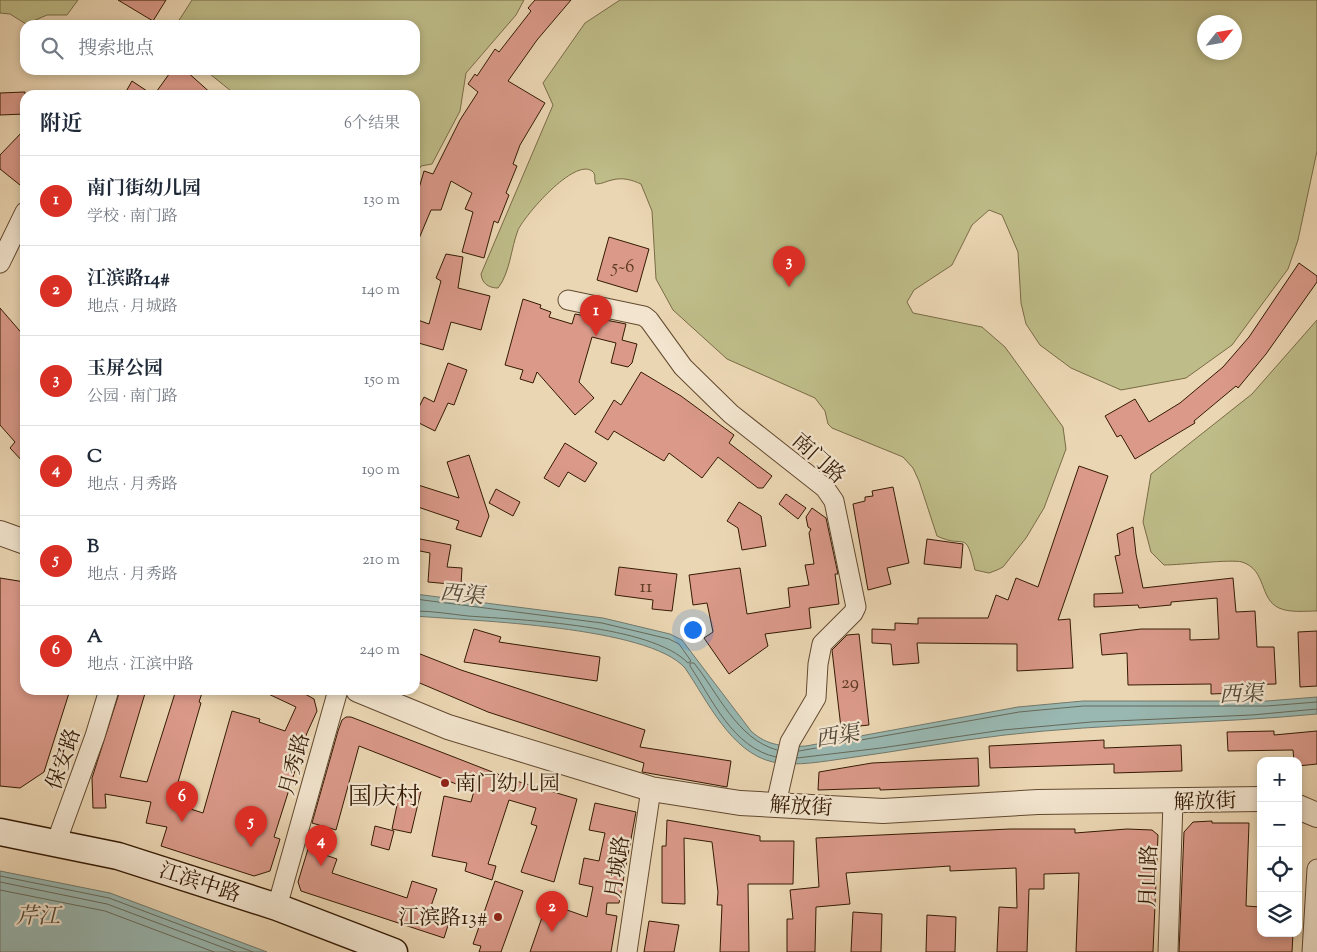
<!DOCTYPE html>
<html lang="zh">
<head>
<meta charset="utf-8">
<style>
	body { margin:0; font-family:"Sorts Mill Goudy","Noto Serif SC",serif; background:#f6f6f7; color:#1f2937 }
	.controls { position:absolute; right:15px; bottom:15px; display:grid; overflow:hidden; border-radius:10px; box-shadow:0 2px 8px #0003 }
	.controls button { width:45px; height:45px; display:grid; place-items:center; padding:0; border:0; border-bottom:1px solid #e0e1e3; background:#fff; color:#1f2937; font:25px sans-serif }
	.compass { position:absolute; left:1197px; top:15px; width:45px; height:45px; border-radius:50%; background:#fff; box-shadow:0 2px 8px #0003; rotate:59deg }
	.you { position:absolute; left:692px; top:629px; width:18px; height:18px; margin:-12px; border:4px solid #fff; border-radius:50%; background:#1a73e8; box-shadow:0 0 0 8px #1a73e833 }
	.badge { display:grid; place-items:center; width:32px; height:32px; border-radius:50%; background:#d93025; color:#fff; font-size:16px; font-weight:700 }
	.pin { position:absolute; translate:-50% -41px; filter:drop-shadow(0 1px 2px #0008) }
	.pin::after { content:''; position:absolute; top:26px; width:18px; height:15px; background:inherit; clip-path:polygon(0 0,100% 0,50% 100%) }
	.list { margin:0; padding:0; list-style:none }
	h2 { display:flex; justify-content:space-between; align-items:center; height:65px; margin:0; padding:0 20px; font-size:21px }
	h2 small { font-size:16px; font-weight:400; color:#747a83 }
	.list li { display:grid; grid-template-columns:32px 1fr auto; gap:15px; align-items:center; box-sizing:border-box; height:90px; padding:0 20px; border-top:1px solid #e0e1e3 }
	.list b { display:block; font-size:19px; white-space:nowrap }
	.list p { margin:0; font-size:16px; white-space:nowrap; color:#747a83 }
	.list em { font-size:16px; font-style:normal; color:#747a83 }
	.icon { flex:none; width:28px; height:28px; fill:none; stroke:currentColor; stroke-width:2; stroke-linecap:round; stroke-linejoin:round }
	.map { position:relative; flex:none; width:1317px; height:952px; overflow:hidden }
	.search { position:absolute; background:#fff; box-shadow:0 2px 8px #0003; left:20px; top:20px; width:400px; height:55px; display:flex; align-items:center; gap:12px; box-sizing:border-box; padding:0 18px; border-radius:15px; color:#747a83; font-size:19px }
	.panel { position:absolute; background:#fff; box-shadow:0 2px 8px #0003; left:20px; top:90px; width:400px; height:605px; border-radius:15px }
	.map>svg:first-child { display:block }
	.green { fill:#bebc88; stroke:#796b46; fill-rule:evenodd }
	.water { fill:#99b8b2; stroke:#71796c }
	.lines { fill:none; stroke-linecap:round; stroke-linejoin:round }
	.shore { stroke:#66695a; stroke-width:1 }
	.building { fill:#da9989; stroke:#341a03 }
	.minor-casing { stroke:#62492f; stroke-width:21 }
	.tertiary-casing { stroke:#62492f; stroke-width:26 }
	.secondary-casing { stroke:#341a03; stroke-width:29 }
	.minor { stroke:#f2e4ce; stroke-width:19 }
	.tertiary { stroke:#f2e4ce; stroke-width:24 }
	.secondary { stroke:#f2e4ce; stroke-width:26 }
	.poi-dot { fill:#8f2418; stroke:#f2e4ce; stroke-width:2 }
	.labels { text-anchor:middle; stroke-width:4.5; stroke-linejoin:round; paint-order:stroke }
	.number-label { font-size:19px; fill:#5e3a24 }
	.street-label { font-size:21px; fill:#341a03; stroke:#f2e4ce }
	.poi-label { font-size:21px; fill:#341a03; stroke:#f2e4ce; text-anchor:start }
	.water-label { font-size:22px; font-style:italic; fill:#524938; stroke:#f2e4ce }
	.quarter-label { font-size:24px; fill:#341a03; stroke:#f2e4ce }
</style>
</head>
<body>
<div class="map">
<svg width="1317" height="952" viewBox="0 0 1317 952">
	<rect width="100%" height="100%" fill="#ebd6b3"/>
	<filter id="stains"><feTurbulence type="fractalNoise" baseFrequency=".004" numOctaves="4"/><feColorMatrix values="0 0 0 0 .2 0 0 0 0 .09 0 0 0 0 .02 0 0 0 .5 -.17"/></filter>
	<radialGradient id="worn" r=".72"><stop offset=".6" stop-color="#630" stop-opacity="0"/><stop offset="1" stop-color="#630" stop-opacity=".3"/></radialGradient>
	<path class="green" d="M 0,0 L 78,0 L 67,15 L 47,15 L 26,24 L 10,14 L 0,13 Z
		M 192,0 L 524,0 L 516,15 L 466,73 L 460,111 L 432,164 L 421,166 L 415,177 L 415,95 L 236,95 L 205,70 L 415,70 L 415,25 L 176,25 Z
		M 620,0 L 1317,0 L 1317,151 L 1298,240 L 1288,269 L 1232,345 L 1186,378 L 1121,390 L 1071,368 L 1040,345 L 1026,324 L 1021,303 L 1018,252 L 1002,215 L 989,210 L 972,225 L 952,265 L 914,290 L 907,302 L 913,313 L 982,327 L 1005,347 L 1063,427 L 1066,449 L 1044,508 L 1026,538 L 1003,567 L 997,570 L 989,573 L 975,570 C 965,527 966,550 937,536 L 919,481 L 913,468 L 903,457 L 832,428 L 828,424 L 825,411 L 815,398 L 727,359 L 673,310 L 656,279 L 652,211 L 641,184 C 632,180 623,177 612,180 C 606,181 603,184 596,184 C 593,178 597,175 592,171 C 574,158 525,215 518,230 C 511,248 510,273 498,288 C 488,288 482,283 481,274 L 553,105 L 543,83 L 585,23 ZM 1234,22 L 1234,52 L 1204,52 L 1204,22 Z
		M 1317,320 L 1317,611 C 1305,611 1290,613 1279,608 C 1259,599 1267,570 1242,562 C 1231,559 1180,565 1164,565 L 1151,552 L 1143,522 L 1151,474 L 1252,394 Z"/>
	<path class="water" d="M 415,594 L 603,618 L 670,634 L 682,640 L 751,731 C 767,746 785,747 806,746 L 1018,707 L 1083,701 L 1267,701 L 1317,697 L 1317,714 C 1213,724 1108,723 1005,735 C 952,741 900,751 848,758 C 825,761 796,767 773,762 C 731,753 707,700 685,668 C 648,626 474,621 415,616 Z
		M 0,871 L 110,893 L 267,952 L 0,952 Z"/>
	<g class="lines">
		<path class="shore" d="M 415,599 L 602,623 L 669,639 L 679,644 L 691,661 L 688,663 C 651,625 522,620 468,616 C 450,614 433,611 415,611
			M 799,751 L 1019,712 L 1083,706 L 1267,706 L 1317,702
			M 776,757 C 733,748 712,699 690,666 L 690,663 L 694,663 C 718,693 737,739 777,750
			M 797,758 L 881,748 L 1003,730 L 1091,722 L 1252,715 L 1317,709
			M 0,876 L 109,898 L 253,952
			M 0,882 L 107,904 L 235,952
			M 0,890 L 105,911 L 214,952"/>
	</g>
	<path class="building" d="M 118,0 L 166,0 L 153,21 Z
		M 535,0 L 571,0 L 537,40 L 508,81 L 545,103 L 520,145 L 513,164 L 517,166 L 506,193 L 509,195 L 498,223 L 494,221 L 484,258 L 462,252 L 473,212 L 465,209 L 472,193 L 451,181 L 441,210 L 431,210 L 415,248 L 415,202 L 424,171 L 433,174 L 460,120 L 478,92 L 468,84 L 475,74 L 477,76 L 495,49 L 499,52 L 531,11 L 528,8 Z
		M 172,70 L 185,70 L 213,95 L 154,95 Z
		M 132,81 L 153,95 L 124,95 Z
		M 25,92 L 25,114 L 0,115 L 0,93 Z
		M 25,129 L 25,189 L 0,169 L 0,155 Z
		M 609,237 L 649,249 L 637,292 L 597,280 Z
		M 446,254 L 463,257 L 458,288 L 490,296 L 481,330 L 451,322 L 443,350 L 415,342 L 415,319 L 429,324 L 441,281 L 436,278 Z
		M 1299,263 L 1317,276 L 1317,282 L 1266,354 L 1238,388 L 1236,386 L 1194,421 L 1195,423 L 1135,459 L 1121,435 L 1117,437 L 1105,416 L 1135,399 L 1149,422 L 1180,403 L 1223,367 L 1249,337 Z
		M 523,299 L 541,305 L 540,308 L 551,312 L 549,317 L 572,324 L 575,314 L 626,324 L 622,340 L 637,344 L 632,363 L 628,367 L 611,363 L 616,343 L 592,337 L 579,382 L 594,398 L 575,415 L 537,372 L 533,383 L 520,379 L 523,370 L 505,365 Z
		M 0,308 L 25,337 L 25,464 L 10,448 L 15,442 L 0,425 Z
		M 448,363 L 467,370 L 454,405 L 448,403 L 435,431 L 415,421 L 415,405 L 419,407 L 424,397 L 434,402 Z
		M 641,372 L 681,396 L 734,435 L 729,443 L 772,476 L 763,488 L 758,488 L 718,457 L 702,478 L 669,453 L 664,461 L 614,431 L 608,440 L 595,432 L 614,400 L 621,405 Z
		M 565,443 L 597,463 L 585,482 L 568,472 L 559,487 L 544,478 Z
		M 469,455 L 489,516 L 481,537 L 456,529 L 459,521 L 415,506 L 415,484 L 459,498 L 447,462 Z
		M 1079,466 L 1108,476 L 1058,620 L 1070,619 L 1073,668 L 1017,671 L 1017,644 L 917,643 L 919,663 L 893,665 L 891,644 L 872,643 L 872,629 L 895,630 L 895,623 L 918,624 L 918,618 L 988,618 L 996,595 L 1008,600 L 1016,578 L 1038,587 Z
		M 893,487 L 909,563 L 887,568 L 891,584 L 868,590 L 853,504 L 865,501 L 865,497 L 873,496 L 872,491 Z
		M 496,489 L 520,502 L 513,516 L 489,503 Z
		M 786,494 L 806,508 L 798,519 L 779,504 Z
		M 739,502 L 761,516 L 766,546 L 742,550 L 738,528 L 727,521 Z
		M 812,508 L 826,518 L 838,574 L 835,574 L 839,604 L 809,608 L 811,628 L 765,634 L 768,646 L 729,674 L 704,638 L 713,632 L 707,603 L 693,605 L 689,575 L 740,568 L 747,614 L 790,607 L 788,588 L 809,585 L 805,565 L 814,564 L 809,533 L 811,529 L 808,527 L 806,517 Z
		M 1133,527 L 1136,554 L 1143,588 L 1233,578 L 1236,612 L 1255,611 L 1257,647 L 1274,647 L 1276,684 L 1235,685 L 1235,693 L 1211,694 L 1211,684 L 1128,685 L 1127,653 L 1102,655 L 1100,634 L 1141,629 L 1190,629 L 1190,640 L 1219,639 L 1217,598 L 1171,602 L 1171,605 L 1139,608 L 1138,605 L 1094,607 L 1094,594 L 1123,593 L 1115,556 L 1120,555 L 1117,534 Z
		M 415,538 L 451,545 L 447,567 L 462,568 L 461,585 L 428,582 L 430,553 L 415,550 Z
		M 927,539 L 963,544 L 961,568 L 924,564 Z
		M 619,567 L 677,574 L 672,611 L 652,609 L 653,600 L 615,595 Z
		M 0,578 L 25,582 L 25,690 L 70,690 L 44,772 L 20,788 L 0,786 Z
		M 474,629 L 501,637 L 499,642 L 600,657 L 597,681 L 464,662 Z
		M 1317,631 L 1317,686 L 1300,687 L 1298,632 Z
		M 859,634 L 869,725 L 841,728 L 832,650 L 847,635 Z
		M 415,652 L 461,670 L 645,730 L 640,747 L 731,761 L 727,787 L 642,772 L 644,763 L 488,712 L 415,681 Z
		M 120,690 L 146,690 L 120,777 L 147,782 L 176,690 L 203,690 L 199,702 L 201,703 L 172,803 L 203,813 L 232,711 L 260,719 L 259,722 L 285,731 L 296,707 L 260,690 L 298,690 L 314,699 L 317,711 L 307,733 L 274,837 L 280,839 L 270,871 L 254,876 L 161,846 L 167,827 L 146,823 L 151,802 L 105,794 L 106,808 L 93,808 L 92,778 Z
		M 346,717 L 351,717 L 513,780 L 577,799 L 554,882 L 521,872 L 537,826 L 531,824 L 536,808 L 509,800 L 488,864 L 496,866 L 492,880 L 465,871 L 467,863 L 432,856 L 444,796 L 471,802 L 474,791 L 359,746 L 336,830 L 312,823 L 338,731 L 342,720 Z
		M 1274,731 L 1274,735 L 1317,731 L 1317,764 L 1298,766 L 1298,761 L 1294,761 L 1293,750 L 1228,751 L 1227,732 Z
		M 1104,740 L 1104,748 L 1181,745 L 1182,771 L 1114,773 L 1114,764 L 990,768 L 989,746 Z
		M 978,758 L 979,786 L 880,790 L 880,788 L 818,790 L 819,772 L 872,763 Z
		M 401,786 L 421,791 L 411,833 L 392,829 Z
		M 595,803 L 636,812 L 619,903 L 607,903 L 606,914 L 617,916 L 611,952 L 530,952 L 547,903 L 587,917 L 593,887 L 579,884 L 584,858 L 599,861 L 605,833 L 589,830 Z
		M 667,820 L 760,836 L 760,841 L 794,841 L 793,884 L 748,884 L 749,952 L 720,952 L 722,905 L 717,905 L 718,892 L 712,842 L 684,838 L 685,904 L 662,903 L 662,846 L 666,846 Z
		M 1212,821 L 1212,823 L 1249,823 L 1246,906 L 1261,907 L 1261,933 L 1293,933 L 1292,952 L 1179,952 L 1184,832 L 1193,822 Z
		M 375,826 L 394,831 L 389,850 L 371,845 Z
		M 1010,829 L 1075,829 L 1075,833 L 1127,829 L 1152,830 L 1158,835 L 1153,952 L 1076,952 L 1079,873 L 1044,874 L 1044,889 L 1029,889 L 1027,952 L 997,952 L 999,907 L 1017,908 L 1016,868 L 950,871 L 950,866 L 846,873 L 850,904 L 816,907 L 815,952 L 787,952 L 787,919 L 793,919 L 790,890 L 819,887 L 816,838 Z
		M 308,849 L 337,859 L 332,873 L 407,898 L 412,881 L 437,889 L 430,909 L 451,916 L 444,938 L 301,891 L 298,882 Z
		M 495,881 L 523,891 L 501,952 L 479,952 L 481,946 L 473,944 Z
		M 853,912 L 882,914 L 881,952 L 851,952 Z
		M 927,915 L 956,917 L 955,952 L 926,952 Z
		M 649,921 L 679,925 L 674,952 L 644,952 Z"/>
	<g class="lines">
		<defs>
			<path id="minor" d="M 0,263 L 25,212
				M 568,300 L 644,316 L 649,320 L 683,367 L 731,414 L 825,488 L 834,501 L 856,607 L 853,613 L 822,644 L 818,664 L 816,698 L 790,742 L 776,804
				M 56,843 L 95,736 L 109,690
				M 277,907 L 338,690
				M 627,952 L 651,789
				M 1168,952 L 1173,802
				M 1312,952 L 1317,869"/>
			<path id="tertiary" d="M 0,533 L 25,542
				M 358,690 L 448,727 L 651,789 L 740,803 L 883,811 L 1038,802 L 1261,799
				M 1298,807 L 1317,815"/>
			<path id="secondary" d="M 0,832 L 118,856 L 277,907 L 394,952"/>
		</defs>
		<use href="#minor" class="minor-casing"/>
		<use href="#tertiary" class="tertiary-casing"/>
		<use href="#secondary" class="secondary-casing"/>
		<use href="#minor" class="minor"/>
		<use href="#tertiary" class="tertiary"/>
		<use href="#secondary" class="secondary"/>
	</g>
	<g class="poi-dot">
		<circle cx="445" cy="783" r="5"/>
		<circle cx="498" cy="917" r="5"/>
	</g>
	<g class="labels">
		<g class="number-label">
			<text x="623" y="272">5~6</text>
			<text x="646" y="592">11</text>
			<text x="850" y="688">29</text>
		</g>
		<g class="street-label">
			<text transform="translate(819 458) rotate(42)" y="7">南门路</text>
			<text transform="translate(63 759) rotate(-71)" y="7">保安路</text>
			<text transform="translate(294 764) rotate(-75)" y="7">月秀路</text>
			<text transform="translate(1205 801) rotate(-2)" y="7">解放街</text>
			<text transform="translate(801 806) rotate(3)" y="7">解放街</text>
			<text transform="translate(617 867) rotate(-82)" y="7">月城路</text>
			<text transform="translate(1148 876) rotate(-88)" y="7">月山路</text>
			<text transform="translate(200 882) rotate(18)" y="7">江滨中路</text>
		</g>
		<g class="poi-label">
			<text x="455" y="790">南门幼儿园</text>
			<text x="488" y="924" text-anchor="end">江滨路13#</text>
		</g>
		<g class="water-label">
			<text transform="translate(462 593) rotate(6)" y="8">西渠</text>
			<text transform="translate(1241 693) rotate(-2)" y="8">西渠</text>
			<text transform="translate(837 735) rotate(-9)" y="8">西渠</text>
			<text x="38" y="923">芹江</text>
		</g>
		<g class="quarter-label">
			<text x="384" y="804">国庆村</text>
		</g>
	</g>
	<rect width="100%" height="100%" filter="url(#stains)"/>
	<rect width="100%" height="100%" fill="url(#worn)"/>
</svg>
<div class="controls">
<button>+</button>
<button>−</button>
<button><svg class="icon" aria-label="locate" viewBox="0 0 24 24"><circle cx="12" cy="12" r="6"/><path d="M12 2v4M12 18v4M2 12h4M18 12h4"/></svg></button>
<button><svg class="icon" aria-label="layers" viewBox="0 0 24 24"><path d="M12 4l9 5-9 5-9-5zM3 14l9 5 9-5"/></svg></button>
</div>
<svg class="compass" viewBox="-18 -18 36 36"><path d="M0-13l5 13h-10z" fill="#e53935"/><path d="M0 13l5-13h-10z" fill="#747a83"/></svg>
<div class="you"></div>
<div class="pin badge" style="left:596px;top:336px">1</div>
<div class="pin badge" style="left:552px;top:932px">2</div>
<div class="pin badge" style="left:789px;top:287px">3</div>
<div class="pin badge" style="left:321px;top:866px">4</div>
<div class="pin badge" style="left:251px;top:847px">5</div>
<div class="pin badge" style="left:182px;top:822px">6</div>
<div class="search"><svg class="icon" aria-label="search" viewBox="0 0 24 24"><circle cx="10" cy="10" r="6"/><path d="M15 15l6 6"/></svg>搜索地点</div>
<section class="panel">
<h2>附近<small>6个结果</small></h2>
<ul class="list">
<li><span class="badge">1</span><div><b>南门街幼儿园</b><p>学校 · 南门路</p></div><em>130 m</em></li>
<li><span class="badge">2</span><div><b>江滨路14#</b><p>地点 · 月城路</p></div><em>140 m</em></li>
<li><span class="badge">3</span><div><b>玉屏公园</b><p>公园 · 南门路</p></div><em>150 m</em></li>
<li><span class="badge">4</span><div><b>C</b><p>地点 · 月秀路</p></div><em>190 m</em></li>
<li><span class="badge">5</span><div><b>B</b><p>地点 · 月秀路</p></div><em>210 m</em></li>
<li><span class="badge">6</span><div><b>A</b><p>地点 · 江滨中路</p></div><em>240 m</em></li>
</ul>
</section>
</div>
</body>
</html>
